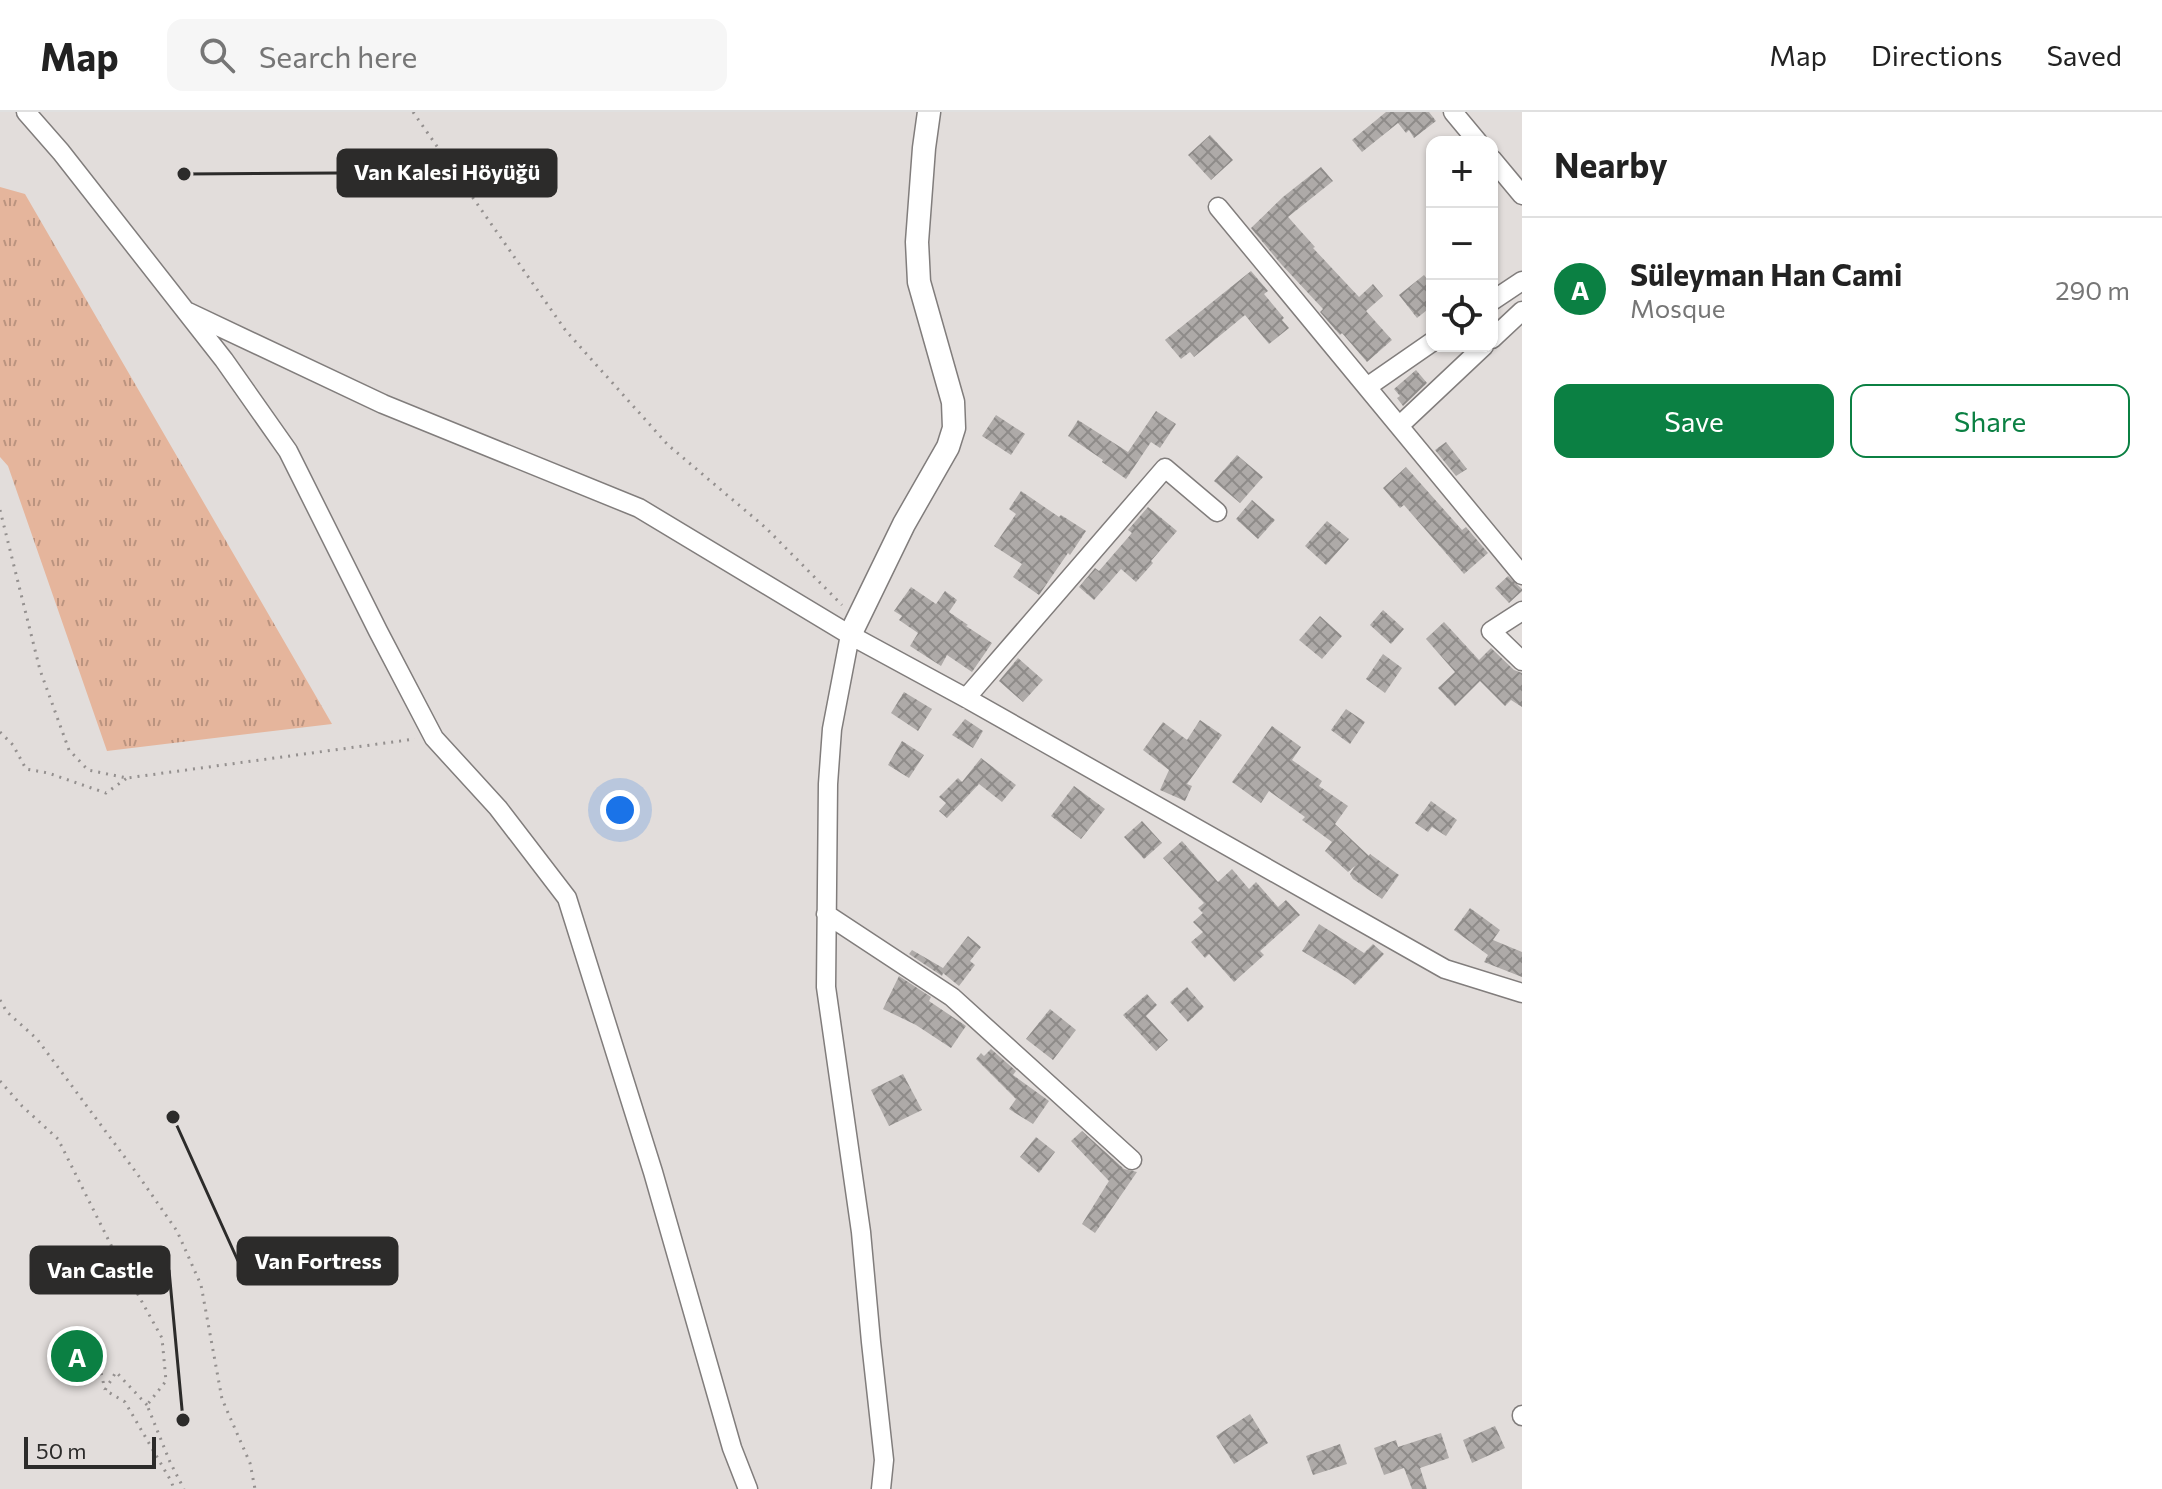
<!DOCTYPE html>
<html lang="en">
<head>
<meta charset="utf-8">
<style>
	body { margin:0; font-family:Commissioner,sans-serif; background:#f6f6f6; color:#222 }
	.controls { position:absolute; right:24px; top:24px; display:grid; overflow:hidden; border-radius:16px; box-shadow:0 2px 6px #0004 }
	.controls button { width:72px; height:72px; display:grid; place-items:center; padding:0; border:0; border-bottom:2px solid #e0e0e0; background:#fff; color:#222; font:40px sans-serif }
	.scale { position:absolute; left:24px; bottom:20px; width:132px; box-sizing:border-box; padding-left:8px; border:4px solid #2c2b2a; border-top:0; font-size:22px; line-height:28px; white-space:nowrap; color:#2c2b2a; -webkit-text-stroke:6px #e2dddb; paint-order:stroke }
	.you { position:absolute; left:620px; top:698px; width:28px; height:28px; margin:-20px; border:6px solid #fff; border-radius:50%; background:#1a73e8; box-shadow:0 0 0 12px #1a73e833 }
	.badge { display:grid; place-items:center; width:52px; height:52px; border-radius:50%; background:#0b8043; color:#fff; font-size:26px; font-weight:700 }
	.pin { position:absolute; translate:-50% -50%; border:4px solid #fff; box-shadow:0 2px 8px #0006 }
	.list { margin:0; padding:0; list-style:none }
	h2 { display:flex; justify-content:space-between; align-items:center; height:104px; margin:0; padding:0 32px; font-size:34px }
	h2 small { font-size:26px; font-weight:400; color:#767676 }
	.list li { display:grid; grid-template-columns:52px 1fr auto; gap:24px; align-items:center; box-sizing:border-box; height:144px; padding:0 32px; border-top:2px solid #e0e0e0 }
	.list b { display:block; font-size:30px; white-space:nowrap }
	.list p { margin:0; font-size:26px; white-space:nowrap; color:#767676 }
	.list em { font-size:26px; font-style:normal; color:#767676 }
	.actions { display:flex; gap:16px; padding:24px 32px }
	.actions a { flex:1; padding:18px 0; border:2px solid #0b8043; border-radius:16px; text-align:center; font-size:28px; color:#0b8043 }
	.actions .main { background:#0b8043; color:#fff }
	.icon { flex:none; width:44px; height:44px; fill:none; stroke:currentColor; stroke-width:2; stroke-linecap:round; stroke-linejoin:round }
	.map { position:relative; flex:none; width:1522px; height:1377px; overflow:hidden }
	header { display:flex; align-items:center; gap:48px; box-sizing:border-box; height:112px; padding:0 40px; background:#fff; border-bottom:2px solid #e0e0e0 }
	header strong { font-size:38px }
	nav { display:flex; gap:44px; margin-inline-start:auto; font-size:28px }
	.search { width:560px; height:72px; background:#f6f6f6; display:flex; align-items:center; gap:20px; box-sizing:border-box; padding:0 28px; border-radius:16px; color:#767676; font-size:30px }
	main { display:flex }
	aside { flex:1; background:#fff }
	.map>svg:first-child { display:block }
	.grass { fill:url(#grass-tufts) }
	.building { fill:url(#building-cross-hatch) }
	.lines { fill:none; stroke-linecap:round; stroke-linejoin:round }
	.minor-casing { stroke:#817d7c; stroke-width:21 }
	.tertiary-casing { stroke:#817d7c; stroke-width:25 }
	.path { stroke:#94908f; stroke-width:3; stroke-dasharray:2 6; stroke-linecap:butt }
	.minor { stroke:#fff; stroke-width:18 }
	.tertiary { stroke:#fff; stroke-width:22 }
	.leader { fill:none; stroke:#2c2b2a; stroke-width:3 }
	.callout-dot { fill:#2c2b2a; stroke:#e2dddb; stroke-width:3 }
	.callout { fill:#2c2b2a; stroke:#2c2b2a; stroke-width:3 }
	.callout-label { font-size:22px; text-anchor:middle; font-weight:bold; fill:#fff }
</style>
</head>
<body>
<header>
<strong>Map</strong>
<div class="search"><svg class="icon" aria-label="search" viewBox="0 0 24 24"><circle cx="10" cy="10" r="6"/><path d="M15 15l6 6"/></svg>Search here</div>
<nav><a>Map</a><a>Directions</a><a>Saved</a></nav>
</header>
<main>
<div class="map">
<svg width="1522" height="1377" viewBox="0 0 1522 1377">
	<defs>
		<pattern id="grass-tufts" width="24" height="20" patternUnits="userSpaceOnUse" patternTransform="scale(2)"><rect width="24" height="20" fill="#e5b59c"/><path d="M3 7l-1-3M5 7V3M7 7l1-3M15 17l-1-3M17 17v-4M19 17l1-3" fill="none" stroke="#ba937f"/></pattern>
		<pattern id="building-cross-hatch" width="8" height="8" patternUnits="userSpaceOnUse" patternTransform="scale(2)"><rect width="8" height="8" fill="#aeaaa8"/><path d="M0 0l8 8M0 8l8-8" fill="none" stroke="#8e8b89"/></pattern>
	</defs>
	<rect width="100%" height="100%" fill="#e2dddb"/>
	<path class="grass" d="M 0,75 L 25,82 L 332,612 L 107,639 L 8,354 L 0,345 Z"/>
	<path class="building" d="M 1386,0 L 1429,0 L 1436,9 L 1414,26 L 1409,18 L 1406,21 L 1398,11 L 1362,40 L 1352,28 Z
		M 1210,23 L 1233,48 L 1211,68 L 1188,43 Z
		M 1321,55 L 1333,69 L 1288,105 L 1315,135 L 1313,136 L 1359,185 L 1373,172 L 1383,184 L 1366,199 L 1392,228 L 1367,250 L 1342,221 L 1340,223 L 1320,200 L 1323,197 L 1281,152 L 1251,116 L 1283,85 Z
		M 1251,159 L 1268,179 L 1264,182 L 1284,206 L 1282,208 L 1289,216 L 1269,232 L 1245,203 L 1194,245 L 1190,240 L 1181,247 L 1165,228 Z
		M 1424,163 L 1432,173 L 1432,194 L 1417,206 L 1399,183 Z
		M 1416,258 L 1427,271 L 1403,294 L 1397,286 L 1400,284 L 1394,277 Z
		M 1156,299 L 1176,312 L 1160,336 L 1151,330 L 1126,367 L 1102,350 L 1103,348 L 1068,324 L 1078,308 L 1128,340 Z
		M 996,303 L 1025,322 L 1011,343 L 982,324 Z
		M 1446,330 L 1467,357 L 1456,364 L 1435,338 Z
		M 1237,343 L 1263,365 L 1240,391 L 1214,369 Z
		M 1406,355 L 1462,418 L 1466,415 L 1488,441 L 1464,462 L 1404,393 L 1400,396 L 1383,376 Z
		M 1021,379 L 1059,405 L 1061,403 L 1086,419 L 1070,443 L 1068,441 L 1039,483 L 1013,465 L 1022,452 L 994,434 L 1016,402 L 1009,397 Z
		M 1252,388 L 1275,408 L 1258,427 L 1236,407 Z
		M 1148,395 L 1177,419 L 1151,449 L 1153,451 L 1136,470 L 1121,457 L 1094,488 L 1079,475 L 1095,456 L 1099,459 L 1132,421 L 1128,418 Z
		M 1327,409 L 1349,427 L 1326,453 L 1305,434 Z
		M 1508,464 L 1522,477 L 1522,479 L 1509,491 L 1495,476 Z
		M 911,475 L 936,492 L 945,479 L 957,488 L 949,500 L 968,513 L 966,514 L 992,531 L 972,560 L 947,543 L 941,554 L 910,534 L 918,521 L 899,508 L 902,504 L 894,499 Z
		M 1383,498 L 1404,517 L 1391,532 L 1370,513 Z
		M 1320,504 L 1342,524 L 1322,547 L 1299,528 Z
		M 1444,510 L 1479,548 L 1491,536 L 1514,558 L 1522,561 L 1522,595 L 1511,588 L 1505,594 L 1480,569 L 1455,594 L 1438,576 L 1455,560 L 1426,527 Z
		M 1383,542 L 1402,556 L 1385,581 L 1366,567 Z
		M 1018,546 L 1043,568 L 1023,590 L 999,569 Z
		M 904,580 L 932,597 L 918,619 L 891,601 Z
		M 1346,597 L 1365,610 L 1350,632 L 1331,618 Z
		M 965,607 L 983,619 L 973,636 L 952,623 Z
		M 1200,608 L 1222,623 L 1187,672 L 1192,674 L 1185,689 L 1160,678 L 1169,658 L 1143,638 L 1163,610 L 1187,628 Z
		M 1272,614 L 1301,635 L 1292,648 L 1322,669 L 1319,674 L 1348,694 L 1335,712 L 1369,744 L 1370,742 L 1399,763 L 1382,787 L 1353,767 L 1350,762 L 1355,754 L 1348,760 L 1325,739 L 1332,730 L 1302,708 L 1305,705 L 1269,679 L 1261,691 L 1232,670 Z
		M 902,629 L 924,643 L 909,666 L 888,653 Z
		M 981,646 L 1016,673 L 1002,690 L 979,672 L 947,706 L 939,699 L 946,691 L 939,685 L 958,666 L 962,670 Z
		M 1074,674 L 1105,697 L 1081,727 L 1051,704 Z
		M 1431,689 L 1457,708 L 1446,724 L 1432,715 L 1428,720 L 1415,711 Z
		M 1142,709 L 1162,731 L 1144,747 L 1124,725 Z
		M 1182,729 L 1218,770 L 1232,757 L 1249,777 L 1256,770 L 1278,795 L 1286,788 L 1300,803 L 1260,839 L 1264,843 L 1234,870 L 1209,842 L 1205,846 L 1191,830 L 1203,820 L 1193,810 L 1203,801 L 1198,796 L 1204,791 L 1163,746 Z
		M 1470,796 L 1500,818 L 1493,828 L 1522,840 L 1522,865 L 1484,850 L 1488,843 L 1454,818 Z
		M 1319,812 L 1364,841 L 1373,832 L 1384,842 L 1355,873 L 1348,867 L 1302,839 Z
		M 968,824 L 981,835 L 970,849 L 975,853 L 959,874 L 943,861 L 942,864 L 909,842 L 912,838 L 943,856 Z
		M 899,864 L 931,885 L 929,889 L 966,914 L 951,936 L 916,913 L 883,897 Z
		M 1187,875 L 1204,895 L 1188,910 L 1170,890 Z
		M 1147,882 L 1157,893 L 1146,904 L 1168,928 L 1156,939 L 1123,903 Z
		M 1050,897 L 1076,918 L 1053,948 L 1026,927 Z
		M 991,937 L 1016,959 L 1013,963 L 1049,989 L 1033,1012 L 1009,997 L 1016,987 L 976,947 L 981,941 L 984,944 Z
		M 903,962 L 922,998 L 889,1014 L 871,978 Z
		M 1082,1019 L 1124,1057 L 1137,1060 L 1095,1121 L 1082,1112 L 1109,1069 L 1071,1029 Z
		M 1036,1025 L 1055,1040 L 1039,1061 L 1020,1045 Z
		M 78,1221 L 96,1254 L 72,1262 L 59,1235 Z
		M 1250,1302 L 1268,1331 L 1234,1352 L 1216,1324 Z
		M 1495,1314 L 1505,1336 L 1472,1351 L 1463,1328 Z
		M 1441,1321 L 1449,1346 L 1420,1356 L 1427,1377 L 1412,1377 L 1404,1356 L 1384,1363 L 1374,1336 L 1396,1328 L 1398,1335 Z
		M 1340,1332 L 1347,1352 L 1313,1363 L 1306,1344 Z"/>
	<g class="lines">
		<defs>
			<path id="minor" d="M 26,0 L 61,40 L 224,248 L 288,339 L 378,519 L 434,626 L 498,696 L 567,786 L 653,1060 L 732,1336 L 748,1377
				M 1453,0 L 1478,30
				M 1492,47 L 1522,83
				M 1218,95 L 1522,463
				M 1492,189 L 1522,169
				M 188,200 L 383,292 L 639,396 L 850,523 L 966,586 L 1445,857 L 1522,881
				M 1492,227 L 1522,199
				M 1367,275 L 1432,230
				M 1399,314 L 1484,234
				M 1522,499 L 1491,519 L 1522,549
				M 850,523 L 832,617 L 828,672 L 826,875 L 861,1120 L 871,1230 L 884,1348 L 881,1377
				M 966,586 L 1165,356 L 1217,400
				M 826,802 L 952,885 L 1132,1048
				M 1522,1303 L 1522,1304"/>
			<path id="tertiary" d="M 850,523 L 904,412 L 948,335 L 954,316 L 953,290 L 919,170 L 917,130 L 924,36 L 929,0"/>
		</defs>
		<use href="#minor" class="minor-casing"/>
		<use href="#tertiary" class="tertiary-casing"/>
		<path class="path" d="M 413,0 L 566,219 L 668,333 L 766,416 L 842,493
			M 0,398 L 40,558 L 69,638 L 88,658 L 127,666 L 415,627
			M 0,620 L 13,633 L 26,657 L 48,661 L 106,681 L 127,666
			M 0,888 L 7,900 L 37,927 L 138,1063 L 177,1119 L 201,1173 L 222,1287 L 250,1351 L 255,1377
			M 0,969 L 22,994 L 58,1027 L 116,1143 L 162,1226 L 166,1269 L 147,1293 L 170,1350 L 184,1377
			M 75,1269 L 63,1258 L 51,1240 L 57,1225 L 80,1217 L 98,1247 L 105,1278
			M 147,1293 L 116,1260 L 105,1278 L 125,1290 L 171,1369 L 174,1377"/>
		<use href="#minor" class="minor"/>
		<use href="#tertiary" class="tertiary"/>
	</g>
	<path class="leader" d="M184 62L338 61M173 1005L238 1149M183 1308L169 1158"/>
	<g class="callout-dot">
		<circle cx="184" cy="62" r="8"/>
		<circle cx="173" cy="1005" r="8"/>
		<circle cx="183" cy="1308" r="8"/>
	</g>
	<g class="callout">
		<rect x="338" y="38" width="218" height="46" rx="8"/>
		<rect x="238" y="1126" width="159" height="46" rx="8"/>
		<rect x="31" y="1135" width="138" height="46" rx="8"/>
	</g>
	<g class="callout-label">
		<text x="447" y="68">Van Kalesi Höyüğü</text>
		<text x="318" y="1157">Van Fortress</text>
		<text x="100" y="1166">Van Castle</text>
	</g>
</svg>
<div class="controls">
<button>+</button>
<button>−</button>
<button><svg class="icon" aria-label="locate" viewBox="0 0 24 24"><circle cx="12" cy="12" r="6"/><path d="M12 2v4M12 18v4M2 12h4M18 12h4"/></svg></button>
</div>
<div class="scale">50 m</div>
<div class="you"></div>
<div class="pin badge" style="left:77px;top:1244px">A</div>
</div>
<aside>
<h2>Nearby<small></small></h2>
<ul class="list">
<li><span class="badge">A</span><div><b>Süleyman Han Cami</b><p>Mosque</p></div><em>290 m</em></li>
</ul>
<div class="actions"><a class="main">Save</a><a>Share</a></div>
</aside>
</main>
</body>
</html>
